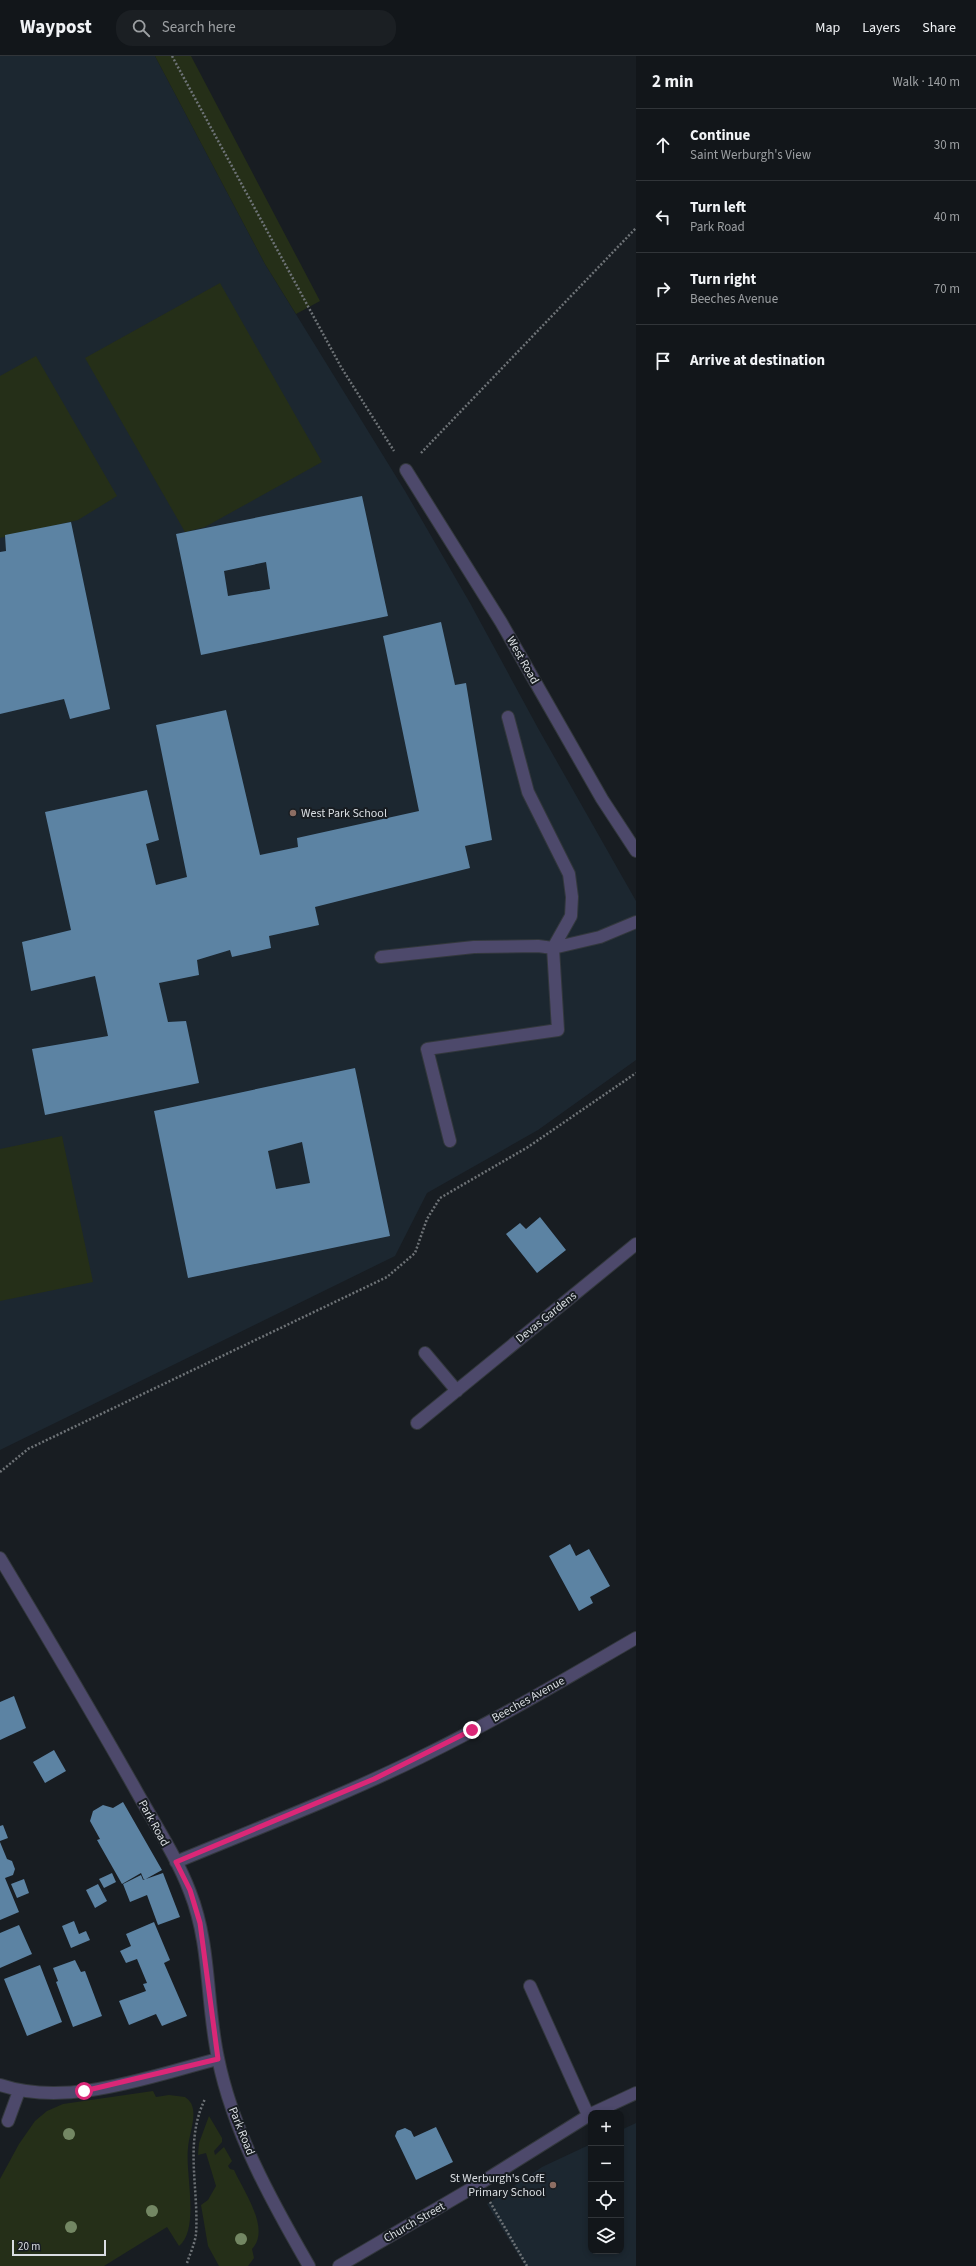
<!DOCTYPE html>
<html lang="en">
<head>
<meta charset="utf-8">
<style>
	body { margin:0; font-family:"Source Sans 3",sans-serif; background:#1b1f23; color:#f1f3f6 }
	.controls { position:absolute; right:12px; bottom:12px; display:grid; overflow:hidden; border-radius:8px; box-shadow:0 2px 6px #0003 }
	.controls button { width:36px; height:36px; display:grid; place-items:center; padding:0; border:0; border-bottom:1px solid #313539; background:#12161a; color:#f1f3f6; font:20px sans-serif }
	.scale { position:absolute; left:12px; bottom:10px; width:94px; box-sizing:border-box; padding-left:4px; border:2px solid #dadee2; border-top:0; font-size:11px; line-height:14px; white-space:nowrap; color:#dadee2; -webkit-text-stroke:3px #181d22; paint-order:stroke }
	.stop { position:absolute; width:12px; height:12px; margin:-9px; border:3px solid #db2777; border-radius:50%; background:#fff }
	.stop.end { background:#db2777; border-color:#fff; box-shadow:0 1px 4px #0008 }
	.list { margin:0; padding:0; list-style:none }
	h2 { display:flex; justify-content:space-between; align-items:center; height:52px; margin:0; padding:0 16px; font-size:17px }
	h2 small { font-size:13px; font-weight:400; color:#9c9fa2 }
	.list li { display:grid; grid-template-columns:26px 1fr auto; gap:12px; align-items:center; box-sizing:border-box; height:72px; padding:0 16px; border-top:1px solid #313539 }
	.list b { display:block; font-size:15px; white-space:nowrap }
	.list p { margin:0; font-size:13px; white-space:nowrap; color:#9c9fa2 }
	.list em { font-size:13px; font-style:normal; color:#9c9fa2 }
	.icon { flex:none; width:22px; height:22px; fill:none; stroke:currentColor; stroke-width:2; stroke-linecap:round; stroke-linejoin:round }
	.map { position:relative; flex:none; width:636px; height:2210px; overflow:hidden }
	header { display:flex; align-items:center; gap:24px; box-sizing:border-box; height:56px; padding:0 20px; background:#12161a; border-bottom:1px solid #313539 }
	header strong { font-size:19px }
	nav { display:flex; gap:22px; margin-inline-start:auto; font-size:14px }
	.search { width:280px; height:36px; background:#1b1f23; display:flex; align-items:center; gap:10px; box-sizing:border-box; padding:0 14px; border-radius:16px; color:#9c9fa2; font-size:15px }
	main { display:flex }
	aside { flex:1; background:#12161a }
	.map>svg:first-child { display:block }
	.built { fill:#1c2730 }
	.green { fill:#252f18 }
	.building { fill:#5c83a3; fill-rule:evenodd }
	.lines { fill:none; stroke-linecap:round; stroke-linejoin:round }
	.minor-casing { stroke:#33383d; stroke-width:14 }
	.path { stroke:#6e7377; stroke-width:2.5; stroke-dasharray:2 2; stroke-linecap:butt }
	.minor { stroke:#4d496b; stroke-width:12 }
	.tree { fill:#738763 }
	.route { stroke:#db2777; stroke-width:5 }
	.education-dot { fill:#8d6e63; stroke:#181d22; stroke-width:1.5 }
	.labels { text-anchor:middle; stroke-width:4; stroke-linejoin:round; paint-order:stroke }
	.street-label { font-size:12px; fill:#dadee2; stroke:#181d22 }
	.poi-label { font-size:12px; fill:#dadee2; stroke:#181d22; text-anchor:start }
</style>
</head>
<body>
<header>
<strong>Waypost</strong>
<div class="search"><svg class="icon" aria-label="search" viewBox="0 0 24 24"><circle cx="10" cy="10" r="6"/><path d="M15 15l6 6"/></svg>Search here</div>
<nav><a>Map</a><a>Layers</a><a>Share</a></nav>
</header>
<main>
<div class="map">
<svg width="636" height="2210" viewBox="0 0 636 2210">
	<rect width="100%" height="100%" fill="#181d22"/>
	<path class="built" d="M 0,0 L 155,0 L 265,208 L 405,435 L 470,547 L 539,674 L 636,845 L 636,1004 L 538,1074 L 427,1137 L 395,1200 L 0,1394 Z
		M 636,2067 L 636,2210 L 525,2210 L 487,2148 L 542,2111 L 591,2088 L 591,2195 L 621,2195 L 621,2074 Z"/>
	<path class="green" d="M 155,0 L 191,0 L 320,245 L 296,258 L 265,208 Z
		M 220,227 L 322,406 L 205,471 L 185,476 L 85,302 Z
		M 36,300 L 117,440 L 78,464 L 0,482 L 0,320 Z
		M 62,1080 L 93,1226 L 0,1245 L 0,1093 Z
		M 153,2035 L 156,2041 L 169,2039 L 185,2041 C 189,2044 192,2047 193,2053 C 195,2066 189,2079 188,2092 C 185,2117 200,2173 179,2190 L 167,2171 L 104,2210 L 0,2210 L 0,2123 L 19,2088 L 35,2065 L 47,2055 L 63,2048 Z
		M 209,2060 L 222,2082 L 222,2086 L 214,2095 L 215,2099 L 224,2091 L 232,2105 L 228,2110 L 230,2113 L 234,2114 C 244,2136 271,2173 252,2193 L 254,2202 L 248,2210 L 219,2210 L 208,2190 L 201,2149 L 208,2144 L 216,2130 L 206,2097 L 198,2099 L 199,2087 Z"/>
	<path class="building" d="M 362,440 L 388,560 L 201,599 L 176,478 ZM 266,506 L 270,533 L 228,540 L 224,515 Z
		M 71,466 L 110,653 L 70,663 L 64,643 L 0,658 L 0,496 L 6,495 L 5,479 Z
		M 441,566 L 455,629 L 466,627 L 492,784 L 465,790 L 470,812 L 315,851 L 319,869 L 269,880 L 271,892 L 232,901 L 230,894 L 197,904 L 199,919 L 159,927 L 168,966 L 186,965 L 199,1027 L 45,1059 L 32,993 L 108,980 L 95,920 L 31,935 L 22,886 L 71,874 L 45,756 L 147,734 L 159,784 L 146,788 L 156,829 L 187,821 L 156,669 L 226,654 L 260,799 L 298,791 L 297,782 L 419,755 L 383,580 Z
		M 355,1012 L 390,1180 L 188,1222 L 154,1055 ZM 302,1086 L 310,1127 L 276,1133 L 268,1095 Z
		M 540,1161 L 566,1194 L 537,1217 L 506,1178 L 520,1167 L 526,1173 Z
		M 570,1488 L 576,1500 L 589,1493 L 610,1530 L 590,1541 L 593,1547 L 579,1555 L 549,1500 Z
		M 14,1640 L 26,1672 L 0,1684 L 0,1646 Z
		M 54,1694 L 66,1715 L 45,1727 L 33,1706 Z
		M 123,1746 L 162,1814 L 144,1824 L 141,1817 L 122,1828 L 97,1784 L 100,1783 L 90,1765 L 93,1755 L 103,1749 L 113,1752 Z
		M 3,1769 L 8,1782 L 0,1785 L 0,1770 Z
		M 0,1786 L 7,1803 L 12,1805 L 15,1813 L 13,1819 L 5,1822 L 19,1856 L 0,1864 Z
		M 112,1817 L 116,1826 L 104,1832 L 99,1823 Z
		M 163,1817 L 180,1861 L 158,1869 L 147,1839 L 130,1846 L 123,1828 L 141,1819 L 143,1824 Z
		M 24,1823 L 29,1837 L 17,1842 L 11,1828 Z
		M 98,1828 L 107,1845 L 95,1852 L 86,1834 Z
		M 74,1865 L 79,1878 L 86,1875 L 90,1884 L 71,1892 L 62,1870 Z
		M 154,1866 L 170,1904 L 164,1907 L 187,1960 L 162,1970 L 156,1958 L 129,1969 L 119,1945 L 146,1935 L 143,1928 L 147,1927 L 137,1903 L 126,1907 L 120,1895 L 131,1890 L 126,1878 Z
		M 19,1869 L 32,1898 L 0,1912 L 0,1877 Z
		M 75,1904 L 81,1916 L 85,1915 L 102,1960 L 73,1971 L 56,1926 L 58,1925 L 53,1912 Z
		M 40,1909 L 62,1966 L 27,1980 L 4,1923 Z
		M 436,2071 L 453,2106 L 416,2124 L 395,2080 L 397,2075 L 405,2072 L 411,2075 L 414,2081 Z"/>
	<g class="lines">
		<defs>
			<path id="minor" d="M 406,414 L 501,566 L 602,743 L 636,795
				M 381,901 L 474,891 L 538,890 L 553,892 L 600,881 L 636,866
				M 450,1085 L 427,993 L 558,974 L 553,892 L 571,860 L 572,841 L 569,818 L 528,736 L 508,661
				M 425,1297 L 457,1335
				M 417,1367 L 636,1188
				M 0,1502 C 45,1577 90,1653 133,1729 C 152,1764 176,1799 190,1836 C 211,1889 206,1947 218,2002 C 233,2076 272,2146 309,2210
				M 176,1806 C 258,1772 342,1740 421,1701 C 495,1665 565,1623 636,1582
				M 530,1930 L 588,2059
				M 0,2029 C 69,2052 150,2020 218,2003
				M 593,2057 L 636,2037
				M 8,2065 L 19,2035
				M 339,2210 L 479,2128 L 591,2058"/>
		</defs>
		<use href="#minor" class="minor-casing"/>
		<path class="path" d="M 172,0 L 341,311 L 394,395
			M 421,397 L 636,172
			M 0,1416 L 28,1393 L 387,1221 L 415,1197 L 427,1163 L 440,1142 L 528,1091 L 636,1017
			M 490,2146 L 527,2210
			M 187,2207 C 190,2198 195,2187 196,2178 C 199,2132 184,2086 205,2043"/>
		<use href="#minor" class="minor"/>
	</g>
	<g class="tree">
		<circle cx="69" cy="2078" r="6"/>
		<circle cx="152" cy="2155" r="6"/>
		<circle cx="71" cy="2171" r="6"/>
		<circle cx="241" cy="2183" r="6"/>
	</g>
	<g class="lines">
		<path class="route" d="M 84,2035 L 218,2003 L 200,1867 L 190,1834 L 176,1806 L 374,1723 L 472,1674"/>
	</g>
	<g class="education-dot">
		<circle cx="293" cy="757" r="4"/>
		<circle cx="553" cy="2129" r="4"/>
	</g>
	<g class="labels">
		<g class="street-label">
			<text transform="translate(523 604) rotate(60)" y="4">West Road</text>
			<text transform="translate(546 1261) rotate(-39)" y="4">Devas Gardens</text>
			<text transform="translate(528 1643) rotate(-29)" y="4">Beeches Avenue</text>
			<text transform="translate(154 1767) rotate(61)" y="4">Park Road</text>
			<text transform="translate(242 2075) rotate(68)" y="4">Park Road</text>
			<text transform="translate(414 2166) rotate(-30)" y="4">Church Street</text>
		</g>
		<g class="poi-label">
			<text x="301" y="761">West Park School</text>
			<text x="545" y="2126" text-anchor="end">St Werburgh's CofE<tspan x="545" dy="14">Primary School</tspan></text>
		</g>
	</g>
</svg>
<div class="controls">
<button>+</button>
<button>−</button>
<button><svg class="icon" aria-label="locate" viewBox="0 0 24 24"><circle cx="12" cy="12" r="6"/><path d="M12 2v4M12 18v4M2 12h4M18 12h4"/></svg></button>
<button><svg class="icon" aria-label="layers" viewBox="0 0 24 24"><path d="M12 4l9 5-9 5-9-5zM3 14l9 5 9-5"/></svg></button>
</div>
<div class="scale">20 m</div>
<div class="stop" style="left:84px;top:2035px"></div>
<div class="stop end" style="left:472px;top:1674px"></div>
</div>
<aside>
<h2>2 min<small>Walk · 140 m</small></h2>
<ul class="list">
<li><svg class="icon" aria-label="ahead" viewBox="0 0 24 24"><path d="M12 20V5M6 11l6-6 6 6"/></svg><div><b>Continue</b><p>Saint Werburgh's View</p></div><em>30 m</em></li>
<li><svg class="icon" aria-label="left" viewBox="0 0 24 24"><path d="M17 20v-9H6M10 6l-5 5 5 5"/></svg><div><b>Turn left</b><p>Park Road</p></div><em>40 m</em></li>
<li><svg class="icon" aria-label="right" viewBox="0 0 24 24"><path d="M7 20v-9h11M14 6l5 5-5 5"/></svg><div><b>Turn right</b><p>Beeches Avenue</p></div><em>70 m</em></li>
<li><svg class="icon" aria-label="arrive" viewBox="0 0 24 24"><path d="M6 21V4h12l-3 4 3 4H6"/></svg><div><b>Arrive at destination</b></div></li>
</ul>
</aside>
</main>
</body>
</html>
